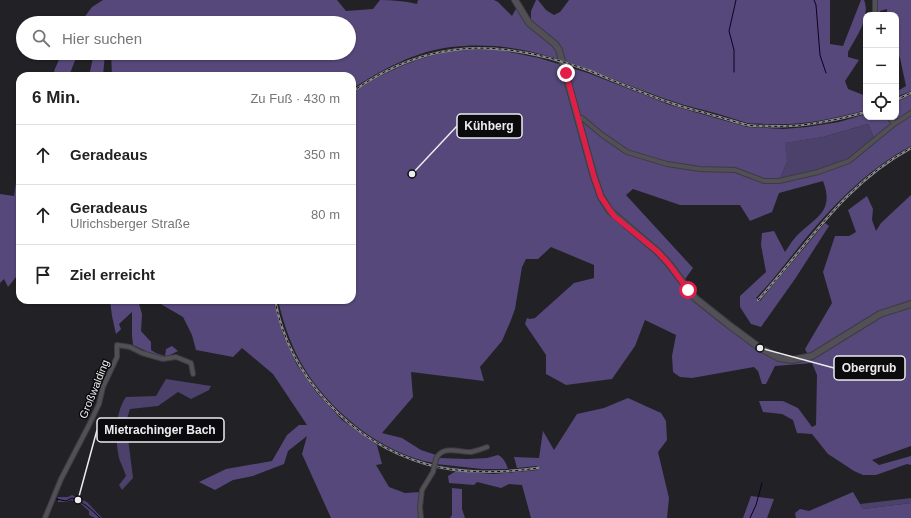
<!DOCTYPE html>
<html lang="de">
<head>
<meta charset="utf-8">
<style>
	body { margin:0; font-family:Helvetica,sans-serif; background:#f6f6f6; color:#222 }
	.controls { position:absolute; right:12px; top:12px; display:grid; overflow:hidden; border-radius:8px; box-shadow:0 1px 3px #0004 }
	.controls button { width:36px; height:36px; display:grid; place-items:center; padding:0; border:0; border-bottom:1px solid #e0e0e0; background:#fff; color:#222; font:20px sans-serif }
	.stop { position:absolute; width:12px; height:12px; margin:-9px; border:3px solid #e11d48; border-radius:50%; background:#fff }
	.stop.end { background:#e11d48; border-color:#fff; box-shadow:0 1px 4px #0008 }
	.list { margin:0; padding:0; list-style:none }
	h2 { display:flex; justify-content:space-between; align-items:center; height:52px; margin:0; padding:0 16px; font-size:17px }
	h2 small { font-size:13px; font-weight:400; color:#767676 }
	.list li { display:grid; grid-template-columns:26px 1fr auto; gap:12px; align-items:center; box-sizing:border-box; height:60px; padding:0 16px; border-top:1px solid #e0e0e0 }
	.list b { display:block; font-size:15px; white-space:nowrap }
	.list p { margin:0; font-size:13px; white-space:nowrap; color:#767676 }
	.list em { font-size:13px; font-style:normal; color:#767676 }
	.icon { flex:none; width:22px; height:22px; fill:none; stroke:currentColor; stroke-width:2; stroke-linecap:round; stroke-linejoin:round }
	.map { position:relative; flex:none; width:911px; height:518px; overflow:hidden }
	.search { position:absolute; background:#fff; box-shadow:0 1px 3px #0004; left:16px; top:16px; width:340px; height:44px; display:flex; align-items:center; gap:10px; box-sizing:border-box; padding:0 14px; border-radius:22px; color:#767676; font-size:15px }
	.panel { position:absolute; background:#fff; box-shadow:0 1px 3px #0004; left:16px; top:72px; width:340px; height:232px; border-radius:12px }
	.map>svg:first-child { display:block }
	.green { fill:#4c416b }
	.forest { fill:#56487a; fill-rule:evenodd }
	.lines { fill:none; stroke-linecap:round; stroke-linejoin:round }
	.stream { stroke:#0c0024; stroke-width:1 }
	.street-casing { stroke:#3c3c40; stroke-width:6 }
	.secondary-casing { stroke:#3c3c40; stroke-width:8 }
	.street { stroke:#525056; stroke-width:4 }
	.secondary { stroke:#525056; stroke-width:6 }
	.rail-casing { stroke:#88888c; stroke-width:2.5 }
	.rail { stroke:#0b0b0d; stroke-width:1; stroke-dasharray:3; stroke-linecap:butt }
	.street-bridge-casing { stroke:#3c3c40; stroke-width:6; stroke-linecap:butt }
	.street-bridge { stroke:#525056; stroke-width:4 }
	.route { stroke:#e11d48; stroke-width:5 }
	.labels { text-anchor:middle; stroke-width:3; stroke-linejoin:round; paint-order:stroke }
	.street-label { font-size:11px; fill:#ececef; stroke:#0b0b0d }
	.leader { fill:none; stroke:#ececef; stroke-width:1.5 }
	.callout-dot { fill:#ececef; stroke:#0b0b0d; stroke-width:1.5 }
	.callout { fill:#0b0b0d; stroke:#ececef; stroke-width:1.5 }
	.callout-label { font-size:12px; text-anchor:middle; font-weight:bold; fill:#ececef }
</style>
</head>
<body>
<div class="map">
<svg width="911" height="518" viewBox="0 0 911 518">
	<rect width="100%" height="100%" fill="#222126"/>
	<path class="green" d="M 868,124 L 875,140 L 849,161 L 779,181 L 787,162 L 784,143 L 823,137 Z
		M 166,379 L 211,386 L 209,390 L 191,399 L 178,392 L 158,406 L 130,409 L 126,422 L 133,478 L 122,490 L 119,485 L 126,476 C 124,470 121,464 119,458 C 115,440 115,412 126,397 L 156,396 Z
		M 72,495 L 87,502 L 102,518 L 95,518 L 89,515 L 89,511 L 80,503 L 71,500 L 66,502 L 58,502 L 58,497 L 68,497 Z
		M 911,498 L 911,503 L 863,509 L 860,504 Z"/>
	<path class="forest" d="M 103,0 L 337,0 L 346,11 L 373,9 L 380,0 C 393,0 404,1 417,4 L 418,0 L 494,0 L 498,2 L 512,16 L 518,5 L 529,24 L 551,45 L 553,43 L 531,22 L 531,11 L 536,0 L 538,0 L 546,10 L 554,15 L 560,12 L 569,0 L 830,0 L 830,44 L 843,46 L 861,0 L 864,0 C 871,17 856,37 848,52 L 848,57 L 859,60 L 845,81 L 848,89 L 866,96 L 866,110 C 833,119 800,126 765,124 C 759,123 753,124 747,123 C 736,120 726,116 715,113 C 701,109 686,106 672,101 C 597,76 533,37 451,47 C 416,51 381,70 352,89 L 352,76 L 112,76 L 111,53 L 349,53 L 349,23 L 80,23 L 92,7 Z
		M 876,0 L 911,0 L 911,91 L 896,97 L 896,92 L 906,86 L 900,58 L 896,51 L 896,15 L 887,15 L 887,9 L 880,11 L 879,15 L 876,15 Z
		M 475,50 L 500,50 L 539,58 L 588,73 L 670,105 L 747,127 L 783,129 L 807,127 L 839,122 L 866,114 L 866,117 L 896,117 L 896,102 L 911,95 L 911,146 C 875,165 844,194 817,225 C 796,249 778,275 756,298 L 760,301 L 825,223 L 829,226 L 795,279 L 761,327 L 751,324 L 740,307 L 740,296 L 766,272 L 761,245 L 762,233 L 774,231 L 785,252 C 788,248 791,242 794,239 C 811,218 836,215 823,181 L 779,193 L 772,212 L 750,221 L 740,205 L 680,205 L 633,189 L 626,195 L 693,268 L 683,282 L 695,298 L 779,358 L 809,357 L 805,349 L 832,303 L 823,272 L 835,236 L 849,236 L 856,232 L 848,210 L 867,196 L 873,209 L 872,220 L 876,231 L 881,223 L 911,195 L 911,446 L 872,460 L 879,465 L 911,456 L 911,465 L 907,464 L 876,475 L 863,475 L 854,471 L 828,454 L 812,434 L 797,433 L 793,420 L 782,414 L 763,412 L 759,401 L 783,401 L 798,408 L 812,427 L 816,425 L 817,375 L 812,363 L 775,366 L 766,384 L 762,384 L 758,371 L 754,367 L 692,378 L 680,377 L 673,372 L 672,356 L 676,335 L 645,320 L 635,346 L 612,379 L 566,385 L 546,374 L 546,355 L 525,324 L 527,318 L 530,319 L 535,318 L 574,283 L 594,278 L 594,265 L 551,247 L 538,259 L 526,259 L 522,267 L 515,309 L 511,320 L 502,341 L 480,367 L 484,381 L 411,372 L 413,397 L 382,433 L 402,438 L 421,450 L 436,455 L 434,463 C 381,454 327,409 301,363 C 290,343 283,322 278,300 L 352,300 L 352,94 C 378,74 418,57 451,51 C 459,50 467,50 475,50 ZM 868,124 L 875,140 L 849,161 L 779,181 L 787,162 L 785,143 L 823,137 Z
		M 62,53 L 78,53 L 69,76 L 58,76 L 54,71 Z
		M 94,53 L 105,53 L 103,76 L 89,76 Z
		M 20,167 L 20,272 L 8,287 L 4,279 L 0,283 L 0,194 L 14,196 L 17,175 Z
		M 110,300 L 138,300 L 142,314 L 141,331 L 151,342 L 151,350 L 156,353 L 165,356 L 166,349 L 172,346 L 178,351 L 166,357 L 145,353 L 146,351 L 133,345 L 132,336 L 132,312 L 119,324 L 121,329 L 116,334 L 112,316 Z
		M 159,300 L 273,300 L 283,335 L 297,365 L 316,392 L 342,420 L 377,445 L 382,464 L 376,465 L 389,487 L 405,493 L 421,492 L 421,518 L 331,518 L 302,454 L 307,436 L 288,451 L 284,464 L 253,476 L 233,480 L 215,490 L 199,482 L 226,469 L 272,461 L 287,435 L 299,425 L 307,425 L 273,374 L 242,348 L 233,357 L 196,350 L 192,335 L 183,317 L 159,303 Z
		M 628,398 L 661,413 L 666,421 L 667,440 L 658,452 L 669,498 L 667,518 L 531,518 L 522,485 L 509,484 L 501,488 L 477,482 L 474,485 L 449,483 L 448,476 L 456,471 L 493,474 L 538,470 L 537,466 L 517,468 L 514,457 L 539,458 L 543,431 L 554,450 L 577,414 L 604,408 Z
		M 498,455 C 504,458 506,463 508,469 L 482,469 L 436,464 L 437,460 L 440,458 L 467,459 L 487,458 Z
		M 452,488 L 462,489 L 462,509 L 465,518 L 450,518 L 452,515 Z
		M 853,492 L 863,509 L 911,503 L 911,518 L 796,518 L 795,513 L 800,509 L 809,511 Z
		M 751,496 L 774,499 L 767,518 L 743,518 Z"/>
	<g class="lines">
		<path class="stream" d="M 814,0 L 816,5 L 820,55 L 826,73
			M 734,72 L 734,50 L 729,31 L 736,0
			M 56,499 L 66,501 L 72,498 C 83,502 91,509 100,518
			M 750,518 L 756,505 L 762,483"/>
		<defs>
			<path id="street" d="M 875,0 L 875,15
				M 889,117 L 894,124
				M 578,118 L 582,118 L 601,134 L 627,152 L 667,164 L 700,169 L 735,170 L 764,181 L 779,181 L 818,172 L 849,161 L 894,124 L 911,113
				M 436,459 C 442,445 458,452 471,452 C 476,451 482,449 487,447
				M 45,518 L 61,479 L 89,425 L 99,404 L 103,387 L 117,357 L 117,345 L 130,347 L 142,353 L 163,359 L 176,357 L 191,363 L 193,374
				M 421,518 L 420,507 L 422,490 L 433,472"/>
			<path id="secondary" d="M 515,0 L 529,23 L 555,44 L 559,50 L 594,177 L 601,197 L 610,211 L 658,252 L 669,264 L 695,298 L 729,325 L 760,348 L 779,358 L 792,360 L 812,356 L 880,314 L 911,304"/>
		</defs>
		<use href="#street" class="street-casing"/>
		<use href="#secondary" class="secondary-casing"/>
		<use href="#street" class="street"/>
		<use href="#secondary" class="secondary"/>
		<defs>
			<path id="rail" d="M 352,92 C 430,36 504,39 590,71 C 617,82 644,94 671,103 C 685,108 699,111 712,115 C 724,118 735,122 747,125 C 753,126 759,126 765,126 C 800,128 833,121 866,112
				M 896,100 L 911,93
				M 275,300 C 289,377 352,443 426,464 C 460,474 503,473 538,468
				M 758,300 C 807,246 844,184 911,148"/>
		</defs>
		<use href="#rail" class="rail-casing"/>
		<use href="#rail" class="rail"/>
		<defs>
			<path id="street-bridge" d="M 433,472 L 436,459"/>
		</defs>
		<use href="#street-bridge" class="street-bridge-casing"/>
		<use href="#street-bridge" class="street-bridge"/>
	</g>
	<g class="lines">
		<path class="route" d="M 566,73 L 594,177 L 601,197 L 614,216 L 658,252 L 669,264 L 688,290"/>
	</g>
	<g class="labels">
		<g class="street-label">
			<text transform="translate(94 389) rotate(-68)" y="4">Großwalding</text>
		</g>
	</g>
	<path class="leader" d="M412 174L457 126M760 348L834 368M78 500L97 430"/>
	<g class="callout-dot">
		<circle cx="412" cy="174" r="4"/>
		<circle cx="760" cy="348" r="4"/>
		<circle cx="78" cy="500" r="4"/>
	</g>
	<g class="callout">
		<rect x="457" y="114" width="65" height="24" rx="4"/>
		<rect x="834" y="356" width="71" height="24" rx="4"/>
		<rect x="97" y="418" width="127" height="24" rx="4"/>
	</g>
	<g class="callout-label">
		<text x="489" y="130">Kühberg</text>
		<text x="869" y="372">Obergrub</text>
		<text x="160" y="434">Mietrachinger Bach</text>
	</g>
</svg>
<div class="controls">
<button>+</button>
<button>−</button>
<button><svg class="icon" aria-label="locate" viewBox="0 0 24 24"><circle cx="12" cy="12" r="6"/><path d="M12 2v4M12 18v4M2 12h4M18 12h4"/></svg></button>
</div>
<div class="stop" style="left:688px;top:290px"></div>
<div class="stop end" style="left:566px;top:73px"></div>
<div class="search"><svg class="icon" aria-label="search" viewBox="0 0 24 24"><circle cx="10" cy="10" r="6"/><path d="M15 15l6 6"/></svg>Hier suchen</div>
<section class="panel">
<h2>6 Min.<small>Zu Fuß · 430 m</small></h2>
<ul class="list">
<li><svg class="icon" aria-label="ahead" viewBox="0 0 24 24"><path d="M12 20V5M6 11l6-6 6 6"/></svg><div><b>Geradeaus</b></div><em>350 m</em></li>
<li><svg class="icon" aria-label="ahead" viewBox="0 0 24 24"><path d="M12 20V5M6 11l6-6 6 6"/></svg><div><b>Geradeaus</b><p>Ulrichsberger Straße</p></div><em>80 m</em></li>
<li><svg class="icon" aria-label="arrive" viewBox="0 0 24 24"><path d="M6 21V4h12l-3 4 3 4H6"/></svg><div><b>Ziel erreicht</b></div></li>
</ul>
</section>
</div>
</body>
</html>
